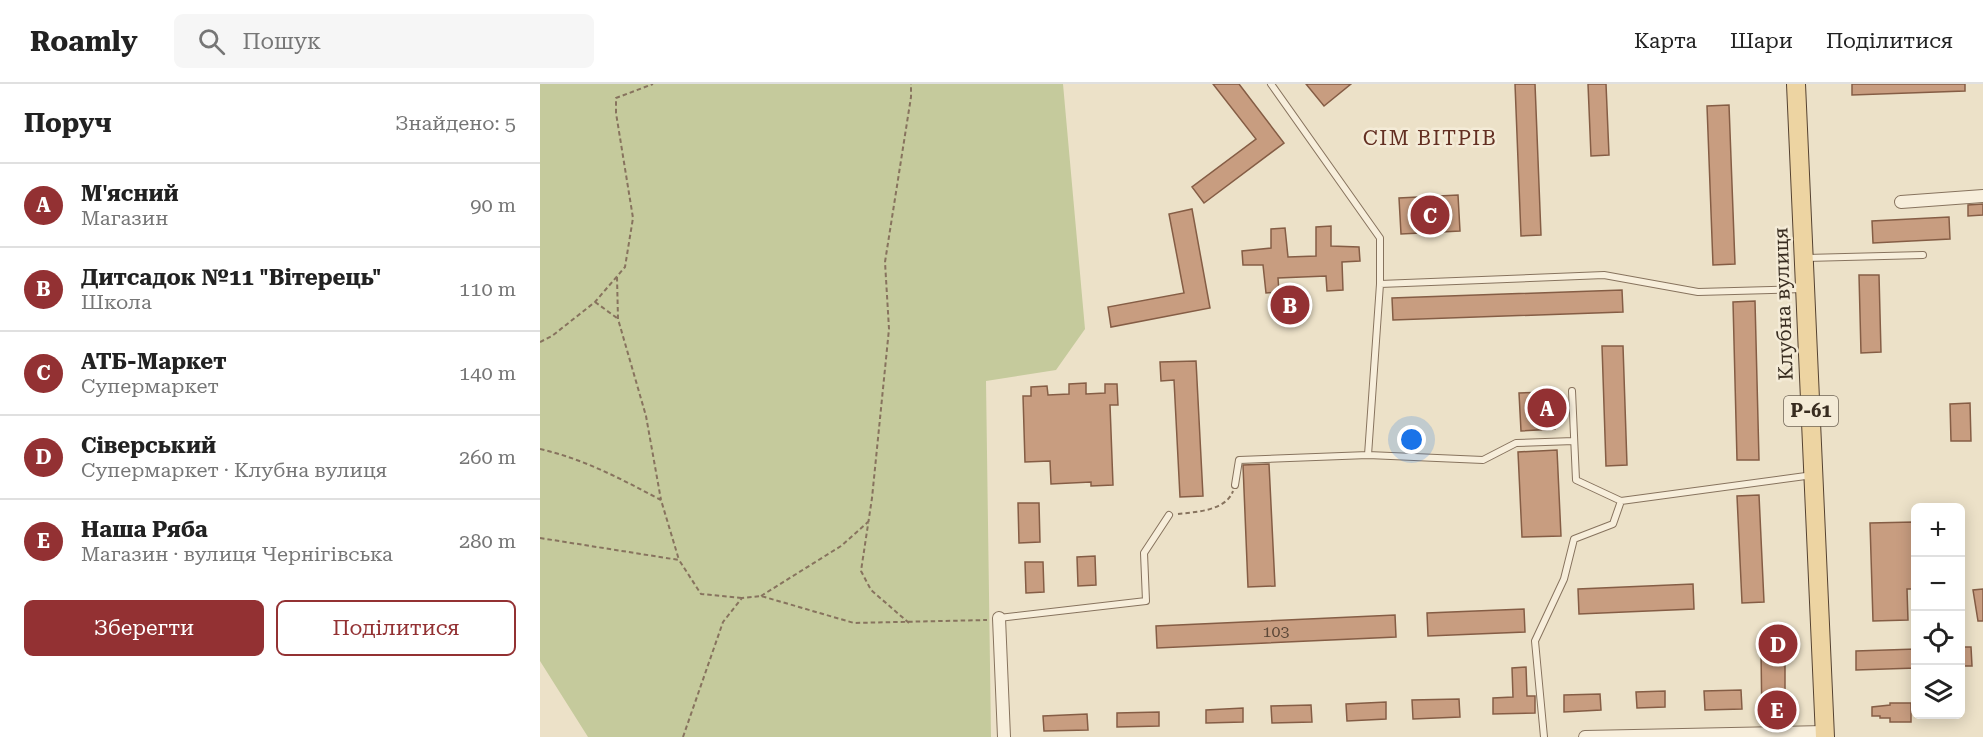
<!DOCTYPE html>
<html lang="uk">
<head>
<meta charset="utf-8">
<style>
	body { margin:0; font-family:"Roboto Serif",serif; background:#f6f6f6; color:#222 }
	.controls { position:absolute; right:18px; bottom:18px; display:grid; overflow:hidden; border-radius:9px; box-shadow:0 3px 15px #0003 }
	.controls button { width:54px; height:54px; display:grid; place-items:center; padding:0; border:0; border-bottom:2px solid #e0e0e0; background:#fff; color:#222; font:30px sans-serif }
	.you { position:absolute; left:872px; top:356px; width:21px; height:21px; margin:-15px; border:4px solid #fff; border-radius:50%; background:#1a73e8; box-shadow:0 0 0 9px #1a73e833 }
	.badge { display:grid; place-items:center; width:39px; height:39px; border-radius:50%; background:#933133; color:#fff; font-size:20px; font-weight:700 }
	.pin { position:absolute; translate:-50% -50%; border:3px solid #fff; box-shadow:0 2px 6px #0006 }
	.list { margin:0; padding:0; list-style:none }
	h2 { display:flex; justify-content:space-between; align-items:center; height:78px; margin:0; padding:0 24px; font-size:26px }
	h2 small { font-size:20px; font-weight:400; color:#767676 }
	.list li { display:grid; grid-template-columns:39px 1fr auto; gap:18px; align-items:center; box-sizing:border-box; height:84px; padding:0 24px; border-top:2px solid #e0e0e0 }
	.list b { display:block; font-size:22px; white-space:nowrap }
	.list p { margin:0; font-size:20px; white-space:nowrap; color:#767676 }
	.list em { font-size:20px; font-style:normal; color:#767676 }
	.actions { display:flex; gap:12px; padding:18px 24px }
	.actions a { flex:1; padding:14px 0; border:2px solid #933133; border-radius:9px; text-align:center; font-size:21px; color:#933133 }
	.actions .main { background:#933133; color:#fff }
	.icon { flex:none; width:33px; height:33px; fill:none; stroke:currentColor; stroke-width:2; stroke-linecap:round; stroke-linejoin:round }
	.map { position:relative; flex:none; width:1443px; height:653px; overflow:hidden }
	header { display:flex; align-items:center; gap:36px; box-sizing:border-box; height:84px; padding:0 30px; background:#fff; border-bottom:2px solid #e0e0e0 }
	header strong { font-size:28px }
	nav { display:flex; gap:33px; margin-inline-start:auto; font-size:21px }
	.search { width:420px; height:54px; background:#f6f6f6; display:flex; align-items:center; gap:15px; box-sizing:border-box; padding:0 21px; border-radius:9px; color:#767676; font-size:22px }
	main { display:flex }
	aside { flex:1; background:#fff }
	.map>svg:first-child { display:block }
	.green { fill:#c5ca9c }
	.building { fill:#c89d80; stroke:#855d45; stroke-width:1.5 }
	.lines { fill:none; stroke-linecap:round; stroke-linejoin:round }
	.lane-casing { stroke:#87735e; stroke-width:8 }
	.street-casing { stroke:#87735e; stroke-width:14 }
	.primary-casing { stroke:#554231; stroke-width:20 }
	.path { stroke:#87735e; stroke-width:2; stroke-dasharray:4.5 3; stroke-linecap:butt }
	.lane { stroke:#f7eedb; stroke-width:6 }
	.street { stroke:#f7eedb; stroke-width:12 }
	.primary { stroke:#edd4a2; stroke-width:18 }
	.labels { text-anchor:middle; stroke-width:5; stroke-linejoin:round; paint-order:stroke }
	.number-label { font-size:16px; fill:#5c4838 }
	.shield { fill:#f4ebd7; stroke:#706557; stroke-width:1.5 }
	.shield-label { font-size:18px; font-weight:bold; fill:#382c20 }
	.street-label { font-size:20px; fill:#382c20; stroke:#f4ebd7 }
	.neighbourhood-label { font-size:21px; letter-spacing:1.5px; fill:#632f22; stroke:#f4ebd7 }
</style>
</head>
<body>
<header>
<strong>Roamly</strong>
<div class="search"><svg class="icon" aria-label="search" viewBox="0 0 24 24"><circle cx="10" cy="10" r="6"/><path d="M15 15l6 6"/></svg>Пошук</div>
<nav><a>Карта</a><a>Шари</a><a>Поділитися</a></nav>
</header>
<main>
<aside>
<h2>Поруч<small>Знайдено: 5</small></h2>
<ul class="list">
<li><span class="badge">A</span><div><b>М'ясний</b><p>Магазин</p></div><em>90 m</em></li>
<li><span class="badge">B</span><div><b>Дитсадок №11 &quot;Вітерець&quot;</b><p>Школа</p></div><em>110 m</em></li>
<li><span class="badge">C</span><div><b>АТБ-Маркет</b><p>Супермаркет</p></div><em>140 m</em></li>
<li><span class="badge">D</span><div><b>Сіверський</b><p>Супермаркет · Клубна вулиця</p></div><em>260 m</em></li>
<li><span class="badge">E</span><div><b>Наша Ряба</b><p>Магазин · вулиця Чернігівська</p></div><em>280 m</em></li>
</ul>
<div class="actions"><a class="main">Зберегти</a><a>Поділитися</a></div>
</aside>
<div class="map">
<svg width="1443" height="653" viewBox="0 0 1443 653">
	<rect width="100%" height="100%" fill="#ece1c8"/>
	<path class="green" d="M 0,0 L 523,0 L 545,245 L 516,286 L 446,297 L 451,653 L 48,653 L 0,577 Z"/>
	<path class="building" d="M 673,0 L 699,0 L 744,59 L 664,119 L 652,103 L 716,55 Z
		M 766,0 L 811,0 L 784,22 Z
		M 975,0 L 995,0 L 1001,151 L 981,152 Z
		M 1048,0 L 1066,0 L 1069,71 L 1051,72 Z
		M 1312,0 L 1425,0 L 1425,7 L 1312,11 Z
		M 1189,21 L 1195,180 L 1173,181 L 1167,22 Z
		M 918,111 L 920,147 L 861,150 L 859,114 Z
		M 1443,120 L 1443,131 L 1428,132 L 1428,121 Z
		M 652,125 L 670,224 L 571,243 L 568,223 L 644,209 L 629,130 Z
		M 1409,133 L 1410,155 L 1333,159 L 1332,137 Z
		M 791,142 L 791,162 L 819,163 L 820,177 L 802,178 L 803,206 L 787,207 L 786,192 L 738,194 L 739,208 L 726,209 L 723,181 L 703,181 L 702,167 L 731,164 L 731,145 L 745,144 L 748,173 L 776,172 L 776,143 Z
		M 1319,191 L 1339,191 L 1341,268 L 1321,269 Z
		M 1082,206 L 1083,228 L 853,236 L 852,214 Z
		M 1215,217 L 1219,376 L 1197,376 L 1193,218 Z
		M 1062,262 L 1083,262 L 1087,381 L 1066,382 Z
		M 656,277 L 663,412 L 640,413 L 634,296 L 621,297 L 620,278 Z
		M 546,299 L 546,310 L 565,309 L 565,300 L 577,300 L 578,321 L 570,321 L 573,401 L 551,402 L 551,398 L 511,400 L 510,377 L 485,378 L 483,312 L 491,312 L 491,303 L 507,302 L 508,311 L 529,310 L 529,300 Z
		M 1013,308 L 1015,345 L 981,347 L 979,309 Z
		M 1430,319 L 1431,357 L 1411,357 L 1410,320 Z
		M 1017,366 L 1021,452 L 982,453 L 978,368 Z
		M 729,380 L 735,502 L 708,503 L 703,381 Z
		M 1219,411 L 1224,518 L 1202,519 L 1197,412 Z
		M 478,419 L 499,419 L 500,458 L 479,459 Z
		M 1374,438 L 1376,505 L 1367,505 L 1368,536 L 1333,537 L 1330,439 Z
		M 555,472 L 556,501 L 538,502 L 537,473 Z
		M 485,478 L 503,478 L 504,508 L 486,509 Z
		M 1153,500 L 1154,525 L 1039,530 L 1038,505 Z
		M 1443,505 L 1443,537 L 1438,537 L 1433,506 Z
		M 984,525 L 985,548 L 888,552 L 887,529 Z
		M 855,531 L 856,553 L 617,564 L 616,542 Z
		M 1232,546 L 1240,546 L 1245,550 L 1245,611 L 1251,611 L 1253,640 L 1222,641 L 1221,567 L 1231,568 Z
		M 1420,563 L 1431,563 L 1432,582 L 1420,582 Z
		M 1376,565 L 1376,584 L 1316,586 L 1316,567 Z
		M 986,583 L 987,612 L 995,612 L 995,629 L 953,630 L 953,614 L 973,613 L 972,584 Z
		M 1201,606 L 1202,625 L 1165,626 L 1164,607 Z
		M 1125,607 L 1125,623 L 1097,624 L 1096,608 Z
		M 1060,610 L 1061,626 L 1024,628 L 1024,611 Z
		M 919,615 L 920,633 L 873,635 L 872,616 Z
		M 846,618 L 846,635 L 807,637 L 806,620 Z
		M 1350,619 L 1371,619 L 1371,638 L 1350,638 L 1350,634 L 1340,634 L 1340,632 L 1332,632 L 1332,623 L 1350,621 Z
		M 771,621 L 772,638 L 732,639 L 731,622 Z
		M 703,624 L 703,638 L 666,639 L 666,626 Z
		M 619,628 L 619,642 L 577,643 L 577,629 Z
		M 547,630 L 548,646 L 504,647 L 503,632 Z"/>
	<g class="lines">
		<defs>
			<path id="lane" d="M 731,0 L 840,154 L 840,200
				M 1266,174 L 1383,171
				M 1032,307 L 1036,396 L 1081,417 L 1273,391
				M 828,371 L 840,200 L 1064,191 L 1158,208 L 1263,205
				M 695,401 L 699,376 L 828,371 L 943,376 L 976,359 L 1034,357
				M 459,534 L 606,517 L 604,469 L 629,431
				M 1004,653 L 995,557 L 1024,495 L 1034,455 L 1073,440 L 1081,417"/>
			<path id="street" d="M 1361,118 L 1443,112
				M 459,534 L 464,653
				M 1045,653 L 1284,648"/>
			<path id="primary" d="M 1256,0 L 1285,653"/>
		</defs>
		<use href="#lane" class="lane-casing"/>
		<use href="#street" class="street-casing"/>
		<use href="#primary" class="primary-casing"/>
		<path class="path" d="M 77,193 L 78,235 L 106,332 L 121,416
			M 55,218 L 77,234
			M 0,258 L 12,252 L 55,218 L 85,183 L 93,134 L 76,29 L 76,14 L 113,0
			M 0,365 C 44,375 81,395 121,416 L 139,476
			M 638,430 C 655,428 686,427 693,407
			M 0,454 L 139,476 L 161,510 L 202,514
			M 221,512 L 301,462 L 329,437
			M 369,539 L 331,506 L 321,487 L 332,414 L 349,245 L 345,178 L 371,13 L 371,0
			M 143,653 L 183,538 L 202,514 L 221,512 L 314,539 L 447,536"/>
		<use href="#lane" class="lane"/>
		<use href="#street" class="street"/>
		<use href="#primary" class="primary"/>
	</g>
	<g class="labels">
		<g class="number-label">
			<text x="736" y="553">103</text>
		</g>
		<rect class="shield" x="1244" y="312" width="54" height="30" rx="4.5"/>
		<g class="shield-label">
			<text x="1271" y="333">Р-61</text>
		</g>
		<g class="street-label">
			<text transform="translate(1243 220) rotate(-92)" y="7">Клубна вулиця</text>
		</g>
		<g class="neighbourhood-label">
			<text x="890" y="61">СІМ ВІТРІВ</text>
		</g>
	</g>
</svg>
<div class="controls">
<button>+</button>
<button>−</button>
<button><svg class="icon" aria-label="locate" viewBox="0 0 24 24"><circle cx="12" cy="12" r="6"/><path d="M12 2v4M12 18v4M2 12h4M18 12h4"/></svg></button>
<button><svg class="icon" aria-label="layers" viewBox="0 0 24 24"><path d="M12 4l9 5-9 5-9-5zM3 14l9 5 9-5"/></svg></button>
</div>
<div class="you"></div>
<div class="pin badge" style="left:1007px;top:324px">A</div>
<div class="pin badge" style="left:750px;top:221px">B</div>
<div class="pin badge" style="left:890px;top:131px">C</div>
<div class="pin badge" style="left:1238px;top:560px">D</div>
<div class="pin badge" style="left:1237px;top:626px">E</div>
</div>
</main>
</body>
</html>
